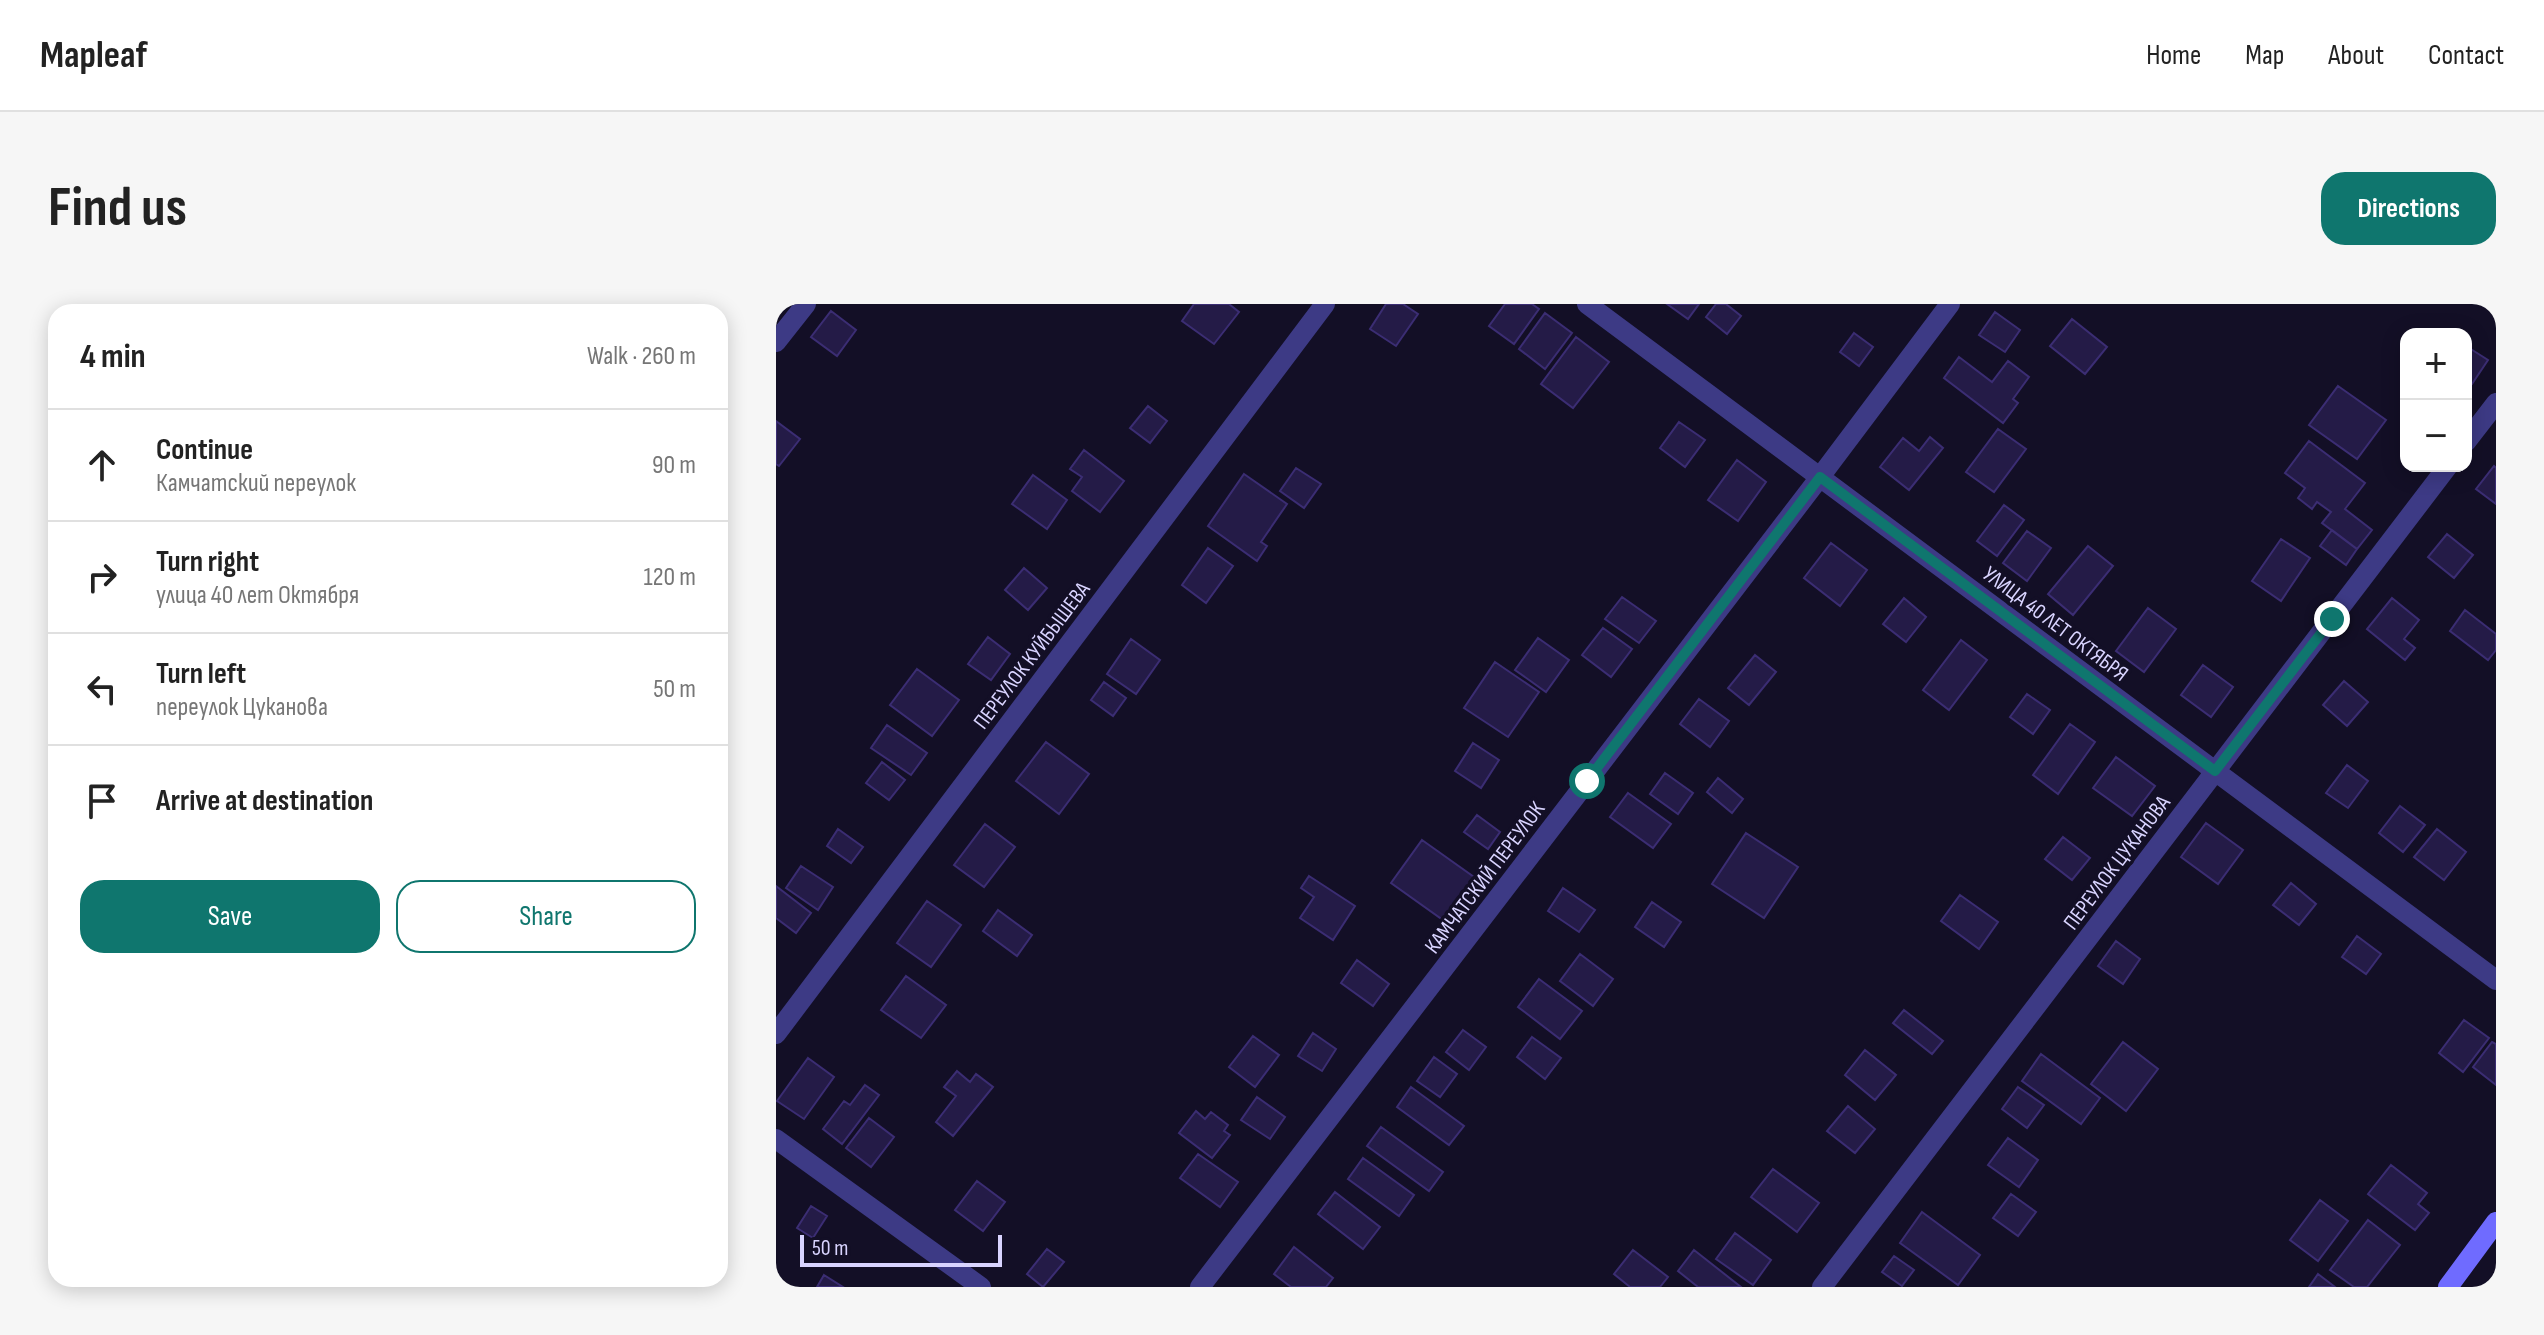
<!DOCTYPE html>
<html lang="en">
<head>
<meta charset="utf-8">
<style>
	body { margin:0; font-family:"Sofia Sans Condensed",sans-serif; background:#f6f6f6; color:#222 }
	.controls { position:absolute; right:24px; top:24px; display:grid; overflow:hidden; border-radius:16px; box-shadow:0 4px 20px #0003 }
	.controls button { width:72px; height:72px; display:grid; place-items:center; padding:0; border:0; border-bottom:2px solid #e0e0e0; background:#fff; color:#222; font:40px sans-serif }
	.scale { position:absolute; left:24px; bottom:20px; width:202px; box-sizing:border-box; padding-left:8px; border:4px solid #d9d4ff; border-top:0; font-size:22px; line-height:28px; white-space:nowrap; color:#d9d4ff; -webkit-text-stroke:6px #130f26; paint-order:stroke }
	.stop { position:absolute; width:24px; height:24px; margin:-18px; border:6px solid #0f766e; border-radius:50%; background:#fff }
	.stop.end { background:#0f766e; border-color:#fff; box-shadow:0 2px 8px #0008 }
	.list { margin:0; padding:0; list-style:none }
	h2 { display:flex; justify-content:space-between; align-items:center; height:104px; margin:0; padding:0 32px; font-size:34px }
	h2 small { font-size:26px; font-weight:400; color:#767676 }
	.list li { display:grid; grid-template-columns:52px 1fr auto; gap:24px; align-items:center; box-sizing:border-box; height:112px; padding:0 32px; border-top:2px solid #e0e0e0 }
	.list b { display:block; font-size:30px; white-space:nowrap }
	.list p { margin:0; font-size:26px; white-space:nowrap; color:#767676 }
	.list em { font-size:26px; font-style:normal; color:#767676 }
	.actions { display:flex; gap:16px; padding:24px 32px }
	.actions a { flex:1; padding:18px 0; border:2px solid #0f766e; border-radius:24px; text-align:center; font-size:28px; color:#0f766e }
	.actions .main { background:#0f766e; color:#fff }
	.icon { flex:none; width:44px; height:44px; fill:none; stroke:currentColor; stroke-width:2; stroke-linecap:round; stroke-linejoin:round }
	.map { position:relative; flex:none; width:1720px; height:983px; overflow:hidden; border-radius:24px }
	header { display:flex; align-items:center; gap:48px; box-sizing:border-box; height:112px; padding:0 40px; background:#fff; border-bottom:2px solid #e0e0e0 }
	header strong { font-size:38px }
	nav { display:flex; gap:44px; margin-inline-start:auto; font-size:28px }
	.intro { display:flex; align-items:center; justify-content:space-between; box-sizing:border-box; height:192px; padding:0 48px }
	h1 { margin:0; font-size:56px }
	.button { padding:20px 36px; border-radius:24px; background:#0f766e; color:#fff; font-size:28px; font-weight:700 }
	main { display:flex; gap:48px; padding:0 48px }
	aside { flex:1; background:#fff; border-radius:24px; box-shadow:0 4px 20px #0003 }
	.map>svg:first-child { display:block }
	.building { fill:#241b47; stroke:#3b2d73; stroke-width:2 }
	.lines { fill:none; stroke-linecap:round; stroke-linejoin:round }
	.minor { stroke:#3d3a85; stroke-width:20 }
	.secondary { stroke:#6f6bff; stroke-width:20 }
	.route { stroke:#0f766e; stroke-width:10 }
	.labels { text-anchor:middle; stroke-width:7; stroke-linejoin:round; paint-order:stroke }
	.street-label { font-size:22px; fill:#d9d4ff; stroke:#130f26 }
</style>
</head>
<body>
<header>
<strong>Mapleaf</strong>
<nav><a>Home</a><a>Map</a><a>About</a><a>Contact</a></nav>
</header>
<div class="intro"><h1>Find us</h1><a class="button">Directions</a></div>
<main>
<aside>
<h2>4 min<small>Walk · 260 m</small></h2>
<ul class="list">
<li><svg class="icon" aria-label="ahead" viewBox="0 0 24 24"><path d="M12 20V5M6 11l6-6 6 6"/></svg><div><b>Continue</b><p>Камчатский переулок</p></div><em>90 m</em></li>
<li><svg class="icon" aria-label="right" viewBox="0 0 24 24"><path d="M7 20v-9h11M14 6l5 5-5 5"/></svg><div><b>Turn right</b><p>улица 40 лет Октября</p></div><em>120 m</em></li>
<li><svg class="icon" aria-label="left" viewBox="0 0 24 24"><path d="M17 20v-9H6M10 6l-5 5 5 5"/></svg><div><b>Turn left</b><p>переулок Цуканова</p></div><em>50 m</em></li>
<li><svg class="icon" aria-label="arrive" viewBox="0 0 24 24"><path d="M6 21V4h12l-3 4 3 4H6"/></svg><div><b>Arrive at destination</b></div></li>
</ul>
<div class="actions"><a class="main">Save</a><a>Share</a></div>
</aside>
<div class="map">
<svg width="1720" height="983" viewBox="0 0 1720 983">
	<rect width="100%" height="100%" fill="#130f26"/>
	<path class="building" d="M 418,0 L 453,0 L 463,8 L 438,40 L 406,17 Z
		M 610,0 L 627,0 L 642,10 L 620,42 L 594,25 Z
		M 729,0 L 756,0 L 763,5 L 738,40 L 713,22 Z
		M 891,0 L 923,0 L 912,15 Z
		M 940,0 L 950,0 L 965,12 L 951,30 L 930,13 Z
		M 55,7 L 80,26 L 61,52 L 35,33 Z
		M 1219,8 L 1244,26 L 1229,48 L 1203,31 Z
		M 769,9 L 796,29 L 769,65 L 743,45 Z
		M 1296,15 L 1331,43 L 1309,70 L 1274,42 Z
		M 1078,29 L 1097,43 L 1083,62 L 1064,48 Z
		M 800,33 L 833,58 L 797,104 L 765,80 Z
		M 1690,42 L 1712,56 L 1696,80 L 1690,77 Z
		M 1183,53 L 1216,78 L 1232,57 L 1253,73 L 1237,95 L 1242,99 L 1227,119 L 1168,74 Z
		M 1562,82 L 1610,116 L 1581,155 L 1533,121 Z
		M 372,102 L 391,117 L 374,139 L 354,124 Z
		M 0,117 L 24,135 L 3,162 L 0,160 Z
		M 903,118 L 929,136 L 909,163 L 884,144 Z
		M 1222,125 L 1250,145 L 1218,188 L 1190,168 Z
		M 1154,133 L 1167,144 L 1133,186 L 1104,163 L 1127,134 L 1143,147 Z
		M 1533,137 L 1589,179 L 1569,205 L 1596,226 L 1581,245 L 1546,219 L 1555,208 L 1541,198 L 1536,205 L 1522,194 L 1529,184 L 1509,169 Z
		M 308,146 L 348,177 L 324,208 L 296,187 L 306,173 L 294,165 Z
		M 961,156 L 990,178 L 962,217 L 932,196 Z
		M 1718,162 L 1720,164 L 1720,200 L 1700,185 Z
		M 520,164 L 545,180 L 528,204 L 504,187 Z
		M 468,170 L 511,200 L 485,238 L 491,242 L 481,257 L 432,222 Z
		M 257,171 L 291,196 L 271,225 L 236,200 Z
		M 1228,201 L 1248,216 L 1221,252 L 1201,237 Z
		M 1556,226 L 1581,245 L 1570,261 L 1544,242 Z
		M 1251,227 L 1275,244 L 1251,277 L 1227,259 Z
		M 1671,230 L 1697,251 L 1678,274 L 1652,253 Z
		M 1505,235 L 1534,254 L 1505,297 L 1476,277 Z
		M 1055,239 L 1091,266 L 1064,302 L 1028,274 Z
		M 1312,242 L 1337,262 L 1297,311 L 1272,290 Z
		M 432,244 L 457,262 L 430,299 L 406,281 Z
		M 248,264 L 271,284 L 252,306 L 229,286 Z
		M 846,293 L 880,317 L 863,339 L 829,315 Z
		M 1128,294 L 1150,313 L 1130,338 L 1107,320 Z
		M 1616,294 L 1643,316 L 1628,335 L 1639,344 L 1629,356 L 1591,325 Z
		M 1372,304 L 1400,325 L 1368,368 L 1340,347 Z
		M 1689,306 L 1720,330 L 1720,346 L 1712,356 L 1674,327 Z
		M 827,324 L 856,345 L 835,373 L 806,351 Z
		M 212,333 L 234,350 L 215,376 L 192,360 Z
		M 762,334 L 793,356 L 770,388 L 739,366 Z
		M 355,335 L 384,356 L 360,390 L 331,370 Z
		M 1185,336 L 1211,356 L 1173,406 L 1147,386 Z
		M 979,351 L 1000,368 L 973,401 L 952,384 Z
		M 719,358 L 763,388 L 732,433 L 688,404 Z
		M 1427,361 L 1457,383 L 1435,413 L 1405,391 Z
		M 141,365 L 183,396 L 156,432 L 114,401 Z
		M 1568,377 L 1592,398 L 1571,422 L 1547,401 Z
		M 328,378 L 350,394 L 337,412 L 315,396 Z
		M 1251,390 L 1274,406 L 1257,430 L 1234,413 Z
		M 923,395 L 953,417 L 934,443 L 904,420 Z
		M 1294,420 L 1319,438 L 1282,490 L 1257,471 Z
		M 111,421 L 151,449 L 135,471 L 95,444 Z
		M 270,438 L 313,470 L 283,510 L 240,477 Z
		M 697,439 L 723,456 L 705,484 L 679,467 Z
		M 1340,453 L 1379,482 L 1356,512 L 1317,484 Z
		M 106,458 L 129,476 L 113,496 L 90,479 Z
		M 1571,461 L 1592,477 L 1572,504 L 1550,489 Z
		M 889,469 L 917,489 L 902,510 L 874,490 Z
		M 942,474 L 967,495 L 956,509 L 931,488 Z
		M 852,489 L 895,520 L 877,544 L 834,513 Z
		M 1624,502 L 1649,521 L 1627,548 L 1603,529 Z
		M 701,511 L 724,528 L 712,545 L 688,528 Z
		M 1430,519 L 1467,546 L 1442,580 L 1405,553 Z
		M 209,520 L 239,543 L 208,583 L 178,561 Z
		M 62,525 L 87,543 L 75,559 L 51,542 Z
		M 1661,525 L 1690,548 L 1668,576 L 1638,553 Z
		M 970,529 L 1022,563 L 988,614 L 936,580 Z
		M 1287,533 L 1314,554 L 1296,576 L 1269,555 Z
		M 646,536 L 698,573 L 667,616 L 615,579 Z
		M 25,562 L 57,583 L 42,606 L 10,584 Z
		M 533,572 L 579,602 L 557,636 L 524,614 L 538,593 L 525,584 Z
		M 1515,579 L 1540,600 L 1523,621 L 1497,601 Z
		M 0,582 L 35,609 L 20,629 L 0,614 Z
		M 787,584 L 819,606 L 803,628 L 772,607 Z
		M 1184,591 L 1222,618 L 1203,645 L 1165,617 Z
		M 151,597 L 185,621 L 155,663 L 121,639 Z
		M 876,598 L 905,618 L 888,643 L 859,623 Z
		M 222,606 L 256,631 L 241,652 L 207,627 Z
		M 1581,632 L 1605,650 L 1590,670 L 1566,653 Z
		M 1340,637 L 1364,655 L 1347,680 L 1322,662 Z
		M 804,650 L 837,675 L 817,702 L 784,677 Z
		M 581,656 L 613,680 L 597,702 L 565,679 Z
		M 130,672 L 170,701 L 145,734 L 105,706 Z
		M 763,675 L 806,707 L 784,735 L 742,703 Z
		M 1128,706 L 1167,737 L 1156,750 L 1117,719 Z
		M 1688,716 L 1713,734 L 1687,768 L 1663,749 Z
		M 687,726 L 710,743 L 693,766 L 670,748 Z
		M 537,729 L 560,745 L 546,767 L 522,752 Z
		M 477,732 L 503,751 L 479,783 L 453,763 Z
		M 756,733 L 785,754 L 769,775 L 741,753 Z
		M 1347,738 L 1382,765 L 1350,807 L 1315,780 Z
		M 1716,738 L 1720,740 L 1720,781 L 1697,763 Z
		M 1089,746 L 1120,771 L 1099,796 L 1069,771 Z
		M 1265,750 L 1324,794 L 1305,820 L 1246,777 Z
		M 658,753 L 681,770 L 664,793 L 641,777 Z
		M 32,754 L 58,773 L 28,815 L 1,797 Z
		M 181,767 L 194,778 L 200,770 L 217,783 L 177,832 L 160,818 L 180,792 L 168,783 Z
		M 89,781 L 103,791 L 66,840 L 47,825 L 68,797 L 74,801 Z
		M 635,783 L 688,822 L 673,841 L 621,803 Z
		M 1242,783 L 1268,801 L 1251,824 L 1226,805 Z
		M 481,793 L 509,813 L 494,835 L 465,816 Z
		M 1072,802 L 1099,825 L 1079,849 L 1051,827 Z
		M 420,807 L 429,815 L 435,808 L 452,821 L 448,827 L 454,831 L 436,854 L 403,829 Z
		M 93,814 L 118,833 L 95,863 L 70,844 Z
		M 605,823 L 667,868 L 653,887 L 591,842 Z
		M 1232,834 L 1262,856 L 1243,883 L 1212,861 Z
		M 422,850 L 462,878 L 444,903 L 404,874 Z
		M 587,854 L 638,891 L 623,912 L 572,875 Z
		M 1615,861 L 1651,889 L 1642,900 L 1653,909 L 1639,926 L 1592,890 Z
		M 997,865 L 1043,899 L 1021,928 L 975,893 Z
		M 201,877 L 229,898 L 207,927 L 179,906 Z
		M 559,888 L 604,923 L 587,945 L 542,910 Z
		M 1235,890 L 1260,908 L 1242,932 L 1217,914 Z
		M 1544,896 L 1572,917 L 1542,957 L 1514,936 Z
		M 35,902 L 51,912 L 37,934 L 21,924 Z
		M 1146,908 L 1204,951 L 1182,981 L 1124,939 Z
		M 1592,916 L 1624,941 L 1591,983 L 1578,983 L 1554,966 Z
		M 959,929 L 995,956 L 977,981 L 940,955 Z
		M 518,943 L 557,974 L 550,983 L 515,983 L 498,970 Z
		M 271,945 L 288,958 L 267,983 L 251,970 Z
		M 857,946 L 892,973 L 884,983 L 854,983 L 838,970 Z
		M 918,946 L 965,983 L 922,983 L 902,967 Z
		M 1118,952 L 1138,966 L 1126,982 L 1106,968 Z
		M 1542,970 L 1559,983 L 1533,983 Z
		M 48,971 L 67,983 L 41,983 Z"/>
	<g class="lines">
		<path class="minor" d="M 811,0 L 1720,676
			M 0,38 L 30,0
			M 1690,138 L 1720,99
			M 0,730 L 549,0
			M 0,835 L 205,983
			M 424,983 L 1044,173 L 1174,0
			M 1046,983 L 1672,162"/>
		<path class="secondary" d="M 1672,983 L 1720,918"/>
	</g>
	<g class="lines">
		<path class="route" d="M 811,477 L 1044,173 L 1439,467 L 1556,315"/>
	</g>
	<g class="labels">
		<g class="street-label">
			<text transform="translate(1280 319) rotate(37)" y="8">УЛИЦА 40 ЛЕТ ОКТЯБРЯ</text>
			<text transform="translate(255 351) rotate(-53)" y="8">ПЕРЕУЛОК КУЙБЫШЕВА</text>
			<text transform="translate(1340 558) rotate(-53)" y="8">ПЕРЕУЛОК ЦУКАНОВА</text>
			<text transform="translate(708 573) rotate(-53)" y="8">КАМЧАТСКИЙ ПЕРЕУЛОК</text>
		</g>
	</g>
</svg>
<div class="controls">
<button>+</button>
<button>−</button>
</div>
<div class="scale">50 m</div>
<div class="stop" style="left:811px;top:477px"></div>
<div class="stop end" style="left:1556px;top:315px"></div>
</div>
</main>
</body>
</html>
